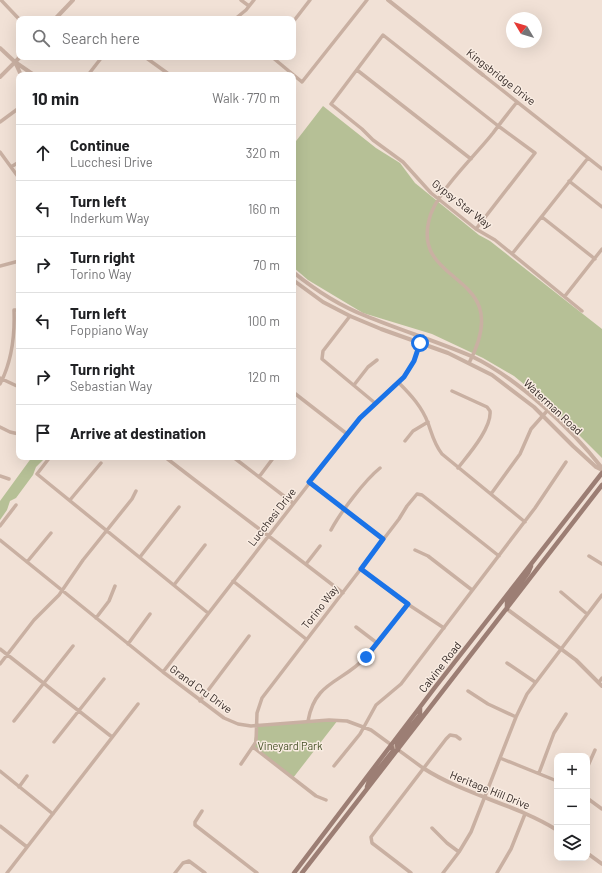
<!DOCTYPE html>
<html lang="en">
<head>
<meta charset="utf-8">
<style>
	body { margin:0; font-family:Barlow,sans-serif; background:#f6f6f6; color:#202124 }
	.controls { position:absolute; right:12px; bottom:12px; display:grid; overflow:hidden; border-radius:8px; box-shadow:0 4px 16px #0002 }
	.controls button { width:36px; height:36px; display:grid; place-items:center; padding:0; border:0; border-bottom:1px solid #e0e0e0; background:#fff; color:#202124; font:20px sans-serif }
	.compass { position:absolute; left:506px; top:12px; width:36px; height:36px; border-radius:50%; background:#fff; box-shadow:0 4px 16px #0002; rotate:308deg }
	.stop { position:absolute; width:12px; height:12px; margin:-9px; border:3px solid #1a73e8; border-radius:50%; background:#fff }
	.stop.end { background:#1a73e8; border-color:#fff; box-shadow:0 1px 4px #0008 }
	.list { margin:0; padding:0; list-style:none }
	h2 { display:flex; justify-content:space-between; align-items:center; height:52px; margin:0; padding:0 16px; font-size:17px }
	h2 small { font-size:13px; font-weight:400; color:#757577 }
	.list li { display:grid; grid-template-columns:26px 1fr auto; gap:12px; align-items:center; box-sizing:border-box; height:56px; padding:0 16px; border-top:1px solid #e0e0e0 }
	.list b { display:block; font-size:15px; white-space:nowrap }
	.list p { margin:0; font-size:13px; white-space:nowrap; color:#757577 }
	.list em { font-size:13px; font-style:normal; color:#757577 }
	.icon { flex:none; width:22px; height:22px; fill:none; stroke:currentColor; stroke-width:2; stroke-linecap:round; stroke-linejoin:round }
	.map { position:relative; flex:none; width:602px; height:873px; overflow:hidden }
	.search { position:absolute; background:#fff; box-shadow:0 4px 16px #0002; left:16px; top:16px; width:280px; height:44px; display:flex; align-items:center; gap:10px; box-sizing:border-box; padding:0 14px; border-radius:8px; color:#757577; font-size:15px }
	.panel { position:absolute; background:#fff; box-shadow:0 4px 16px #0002; left:16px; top:72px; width:280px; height:388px; border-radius:8px }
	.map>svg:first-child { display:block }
	.green { fill:#b6c096 }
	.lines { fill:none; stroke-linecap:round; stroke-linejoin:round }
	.minor { stroke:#c9b0a2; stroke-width:3.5 }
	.tertiary { stroke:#c9b0a2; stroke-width:4 }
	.secondary { stroke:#9c7e74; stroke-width:4.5 }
	.route { stroke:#1a73e8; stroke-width:5 }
	.labels { text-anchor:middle; stroke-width:3; stroke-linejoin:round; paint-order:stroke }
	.street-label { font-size:11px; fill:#332825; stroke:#f9ece2 }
	.park-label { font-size:11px; fill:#475228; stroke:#f9ece2 }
</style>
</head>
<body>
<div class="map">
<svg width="602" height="873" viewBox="0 0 602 873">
	<rect width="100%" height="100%" fill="#f1e1d6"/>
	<path class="green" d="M 323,106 L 376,148 L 400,163 L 415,183 L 479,235 L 490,241 L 602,329 L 602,458 L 548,404 L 514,376 L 483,358 L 432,334 L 363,313 L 308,280 L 293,267 L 293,145 Z
		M 32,457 L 46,457 L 36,467 L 33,475 L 16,498 L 10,501 L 7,510 L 0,520 L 0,501 Z
		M 338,720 L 293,778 L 253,747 L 257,725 Z"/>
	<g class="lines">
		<path class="minor" d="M 1,0 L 19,19
			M 241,0 L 249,6
			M 235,19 L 246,10 L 254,0
			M 293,22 L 310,0
			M 145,57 L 170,75
			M 272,57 L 302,82 L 367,0
			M 357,70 L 471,159
			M 88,75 L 102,57
			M 483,75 L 602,169
			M 0,122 L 19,108
			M 0,152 L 19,178
			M 11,167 L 19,162
			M 569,181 L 602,207
			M 542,217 L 595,259
			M 476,229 L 535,153 L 497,125 L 383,35 L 331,104 L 362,129 L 373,140 L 403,162 L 431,193 L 476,229 L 495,240 L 582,311
			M 512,254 L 588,158
			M 0,266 L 19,261
			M 565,296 L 602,249
			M 350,316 L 323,351 L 322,359 L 375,403
			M 469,363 C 517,271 412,288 429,220 C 435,193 475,156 493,133 C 501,122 509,112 517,102
			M 0,378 L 19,387
			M 399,383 C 411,395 422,407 428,423 C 432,434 434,444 442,454 L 525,522
			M 0,384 C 12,361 15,336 14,310 L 19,310
			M 354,385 L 368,367 L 377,360
			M 452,391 L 487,407 L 490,411 C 492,428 468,455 458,468
			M 293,392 L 347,434
			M 0,427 L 10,432 L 19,434
			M 405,441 L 413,431 L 428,422
			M 50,457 L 37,474 L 208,613
			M 165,457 C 224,503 284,547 343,593
			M 233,457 L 293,503
			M 0,476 L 9,479
			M 259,477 L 274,457
			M 309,482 L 383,539
			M 491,494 L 520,454 L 531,429 L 547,411
			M 70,500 L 101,463
			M 0,526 L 16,505
			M 331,530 C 340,513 365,480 380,468
			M 0,540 L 163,672 L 224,718 L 238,724 L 251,726 L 329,720 L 347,721 L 371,730 L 423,768
			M 415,550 L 428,556 L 472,590
			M 589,556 L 602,564
			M 140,557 L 179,507
			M 27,562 L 51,533
			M 306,564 L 320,546
			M 361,569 L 400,599 L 444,628
			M 233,581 L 306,639
			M 174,585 L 205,545
			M 561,592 L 587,614
			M 96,618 L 109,601 L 115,586
			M 356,627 L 377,643
			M 128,644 L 150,614
			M 0,649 L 112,737
			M 507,663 L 535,682
			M 0,664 L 34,620 L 59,595 L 83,560 L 132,499 L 136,491
			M 163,672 L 360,418 L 404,377 L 414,361 L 423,336
			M 599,682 L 602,678
			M 468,691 L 488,704 L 516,717
			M 200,701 L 249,636
			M 14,721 L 73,646
			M 308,721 C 315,681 342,683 366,657 C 381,641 394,622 407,604
			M 54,742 L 104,679
			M 253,747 L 316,796 L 326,800
			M 500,758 L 557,781
			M 241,764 L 256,742 L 257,713 L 262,698 L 399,519 L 407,506 L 417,494 L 422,495 L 499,556
			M 334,766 L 360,734 L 376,705 L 401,684 L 535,508 L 566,462
			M 587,768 L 595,750
			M 0,771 L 53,814
			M 539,773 L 554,733 L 566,714
			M 19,787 L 27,776
			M 587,798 L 602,809
			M 202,811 L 195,822 L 195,825 L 257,873
			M 0,826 L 27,847
			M 432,828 L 447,843 L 459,852
			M 7,873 L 138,704
			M 175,873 L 183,863 L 189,861 L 205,873
			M 411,873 L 372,843 L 371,837 L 446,739 L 450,735 L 456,736 L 460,739
			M 443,873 L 459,852 L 471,832 L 516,717 L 527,694 L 602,595
			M 497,873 L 511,849 L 525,814"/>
		<path class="tertiary" d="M 388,0 L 483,75
			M 55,19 L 73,0
			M 0,48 L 15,62 L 34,75
			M 15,62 L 21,75
			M 0,77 L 20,57
			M 293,272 C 314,289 340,306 366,316 C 400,330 436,341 471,356 C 516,377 572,429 602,468
			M 293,280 L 323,302 L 350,316 L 381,329 L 448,353 L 492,375 L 534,407 L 573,446 L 596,467 L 602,470
			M 507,609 L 576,660 L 602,686
			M 423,768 C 465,795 515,804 557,830
			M 587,853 L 602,864"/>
		<path class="secondary" d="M 507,609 L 507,602 L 528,573 L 531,566
			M 398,750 L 397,744 L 420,715 L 420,708
			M 367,787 L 369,781 L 393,751 L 391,745
			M 294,873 L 436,686 L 602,473
			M 302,873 L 602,485"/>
	</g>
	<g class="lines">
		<path class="route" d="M 366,657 L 408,604 L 361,569 L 383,539 L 309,482 L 360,418 L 404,377 L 414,361 L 420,343"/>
	</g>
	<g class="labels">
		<g class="street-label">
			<text transform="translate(501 77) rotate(38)" y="4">Kingsbridge Drive</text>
			<text transform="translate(462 204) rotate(38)" y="4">Gypsy Star Way</text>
			<text transform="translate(553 407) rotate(43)" y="4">Waterman Road</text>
			<text transform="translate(272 517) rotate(-52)" y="4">Lucchesi Drive</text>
			<text transform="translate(320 607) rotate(-52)" y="4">Torino Way</text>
			<text transform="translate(440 667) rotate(-52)" y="4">Calvine Road</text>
			<text transform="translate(201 689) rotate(36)" y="4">Grand Cru Drive</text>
			<text transform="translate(490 790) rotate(22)" y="4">Heritage Hill Drive</text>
		</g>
		<g class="park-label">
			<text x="290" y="750">Vineyard Park</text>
		</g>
	</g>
</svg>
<div class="controls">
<button>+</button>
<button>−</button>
<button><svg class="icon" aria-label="layers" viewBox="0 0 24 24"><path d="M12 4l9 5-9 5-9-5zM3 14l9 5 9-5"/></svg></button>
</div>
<svg class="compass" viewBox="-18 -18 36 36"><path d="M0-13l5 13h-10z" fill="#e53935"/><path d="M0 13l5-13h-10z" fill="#757577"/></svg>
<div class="stop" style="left:420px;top:343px"></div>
<div class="stop end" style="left:366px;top:657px"></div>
<div class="search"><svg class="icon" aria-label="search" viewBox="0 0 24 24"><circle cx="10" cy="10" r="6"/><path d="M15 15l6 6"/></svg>Search here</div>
<section class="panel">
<h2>10 min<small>Walk · 770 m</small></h2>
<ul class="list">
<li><svg class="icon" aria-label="ahead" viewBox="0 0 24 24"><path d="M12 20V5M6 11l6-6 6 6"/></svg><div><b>Continue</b><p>Lucchesi Drive</p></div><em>320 m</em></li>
<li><svg class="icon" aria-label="left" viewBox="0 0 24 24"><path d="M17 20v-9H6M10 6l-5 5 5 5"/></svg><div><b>Turn left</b><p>Inderkum Way</p></div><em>160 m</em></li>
<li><svg class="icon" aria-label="right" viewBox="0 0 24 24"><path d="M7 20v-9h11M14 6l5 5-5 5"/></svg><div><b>Turn right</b><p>Torino Way</p></div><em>70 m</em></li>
<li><svg class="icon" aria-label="left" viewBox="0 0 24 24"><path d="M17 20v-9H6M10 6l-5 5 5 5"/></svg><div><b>Turn left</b><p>Foppiano Way</p></div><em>100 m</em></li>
<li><svg class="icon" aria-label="right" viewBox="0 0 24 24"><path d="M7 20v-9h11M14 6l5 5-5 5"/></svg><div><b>Turn right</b><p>Sebastian Way</p></div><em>120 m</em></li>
<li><svg class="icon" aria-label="arrive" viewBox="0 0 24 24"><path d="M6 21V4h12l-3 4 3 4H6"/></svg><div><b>Arrive at destination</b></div></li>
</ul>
</section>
</div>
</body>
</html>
